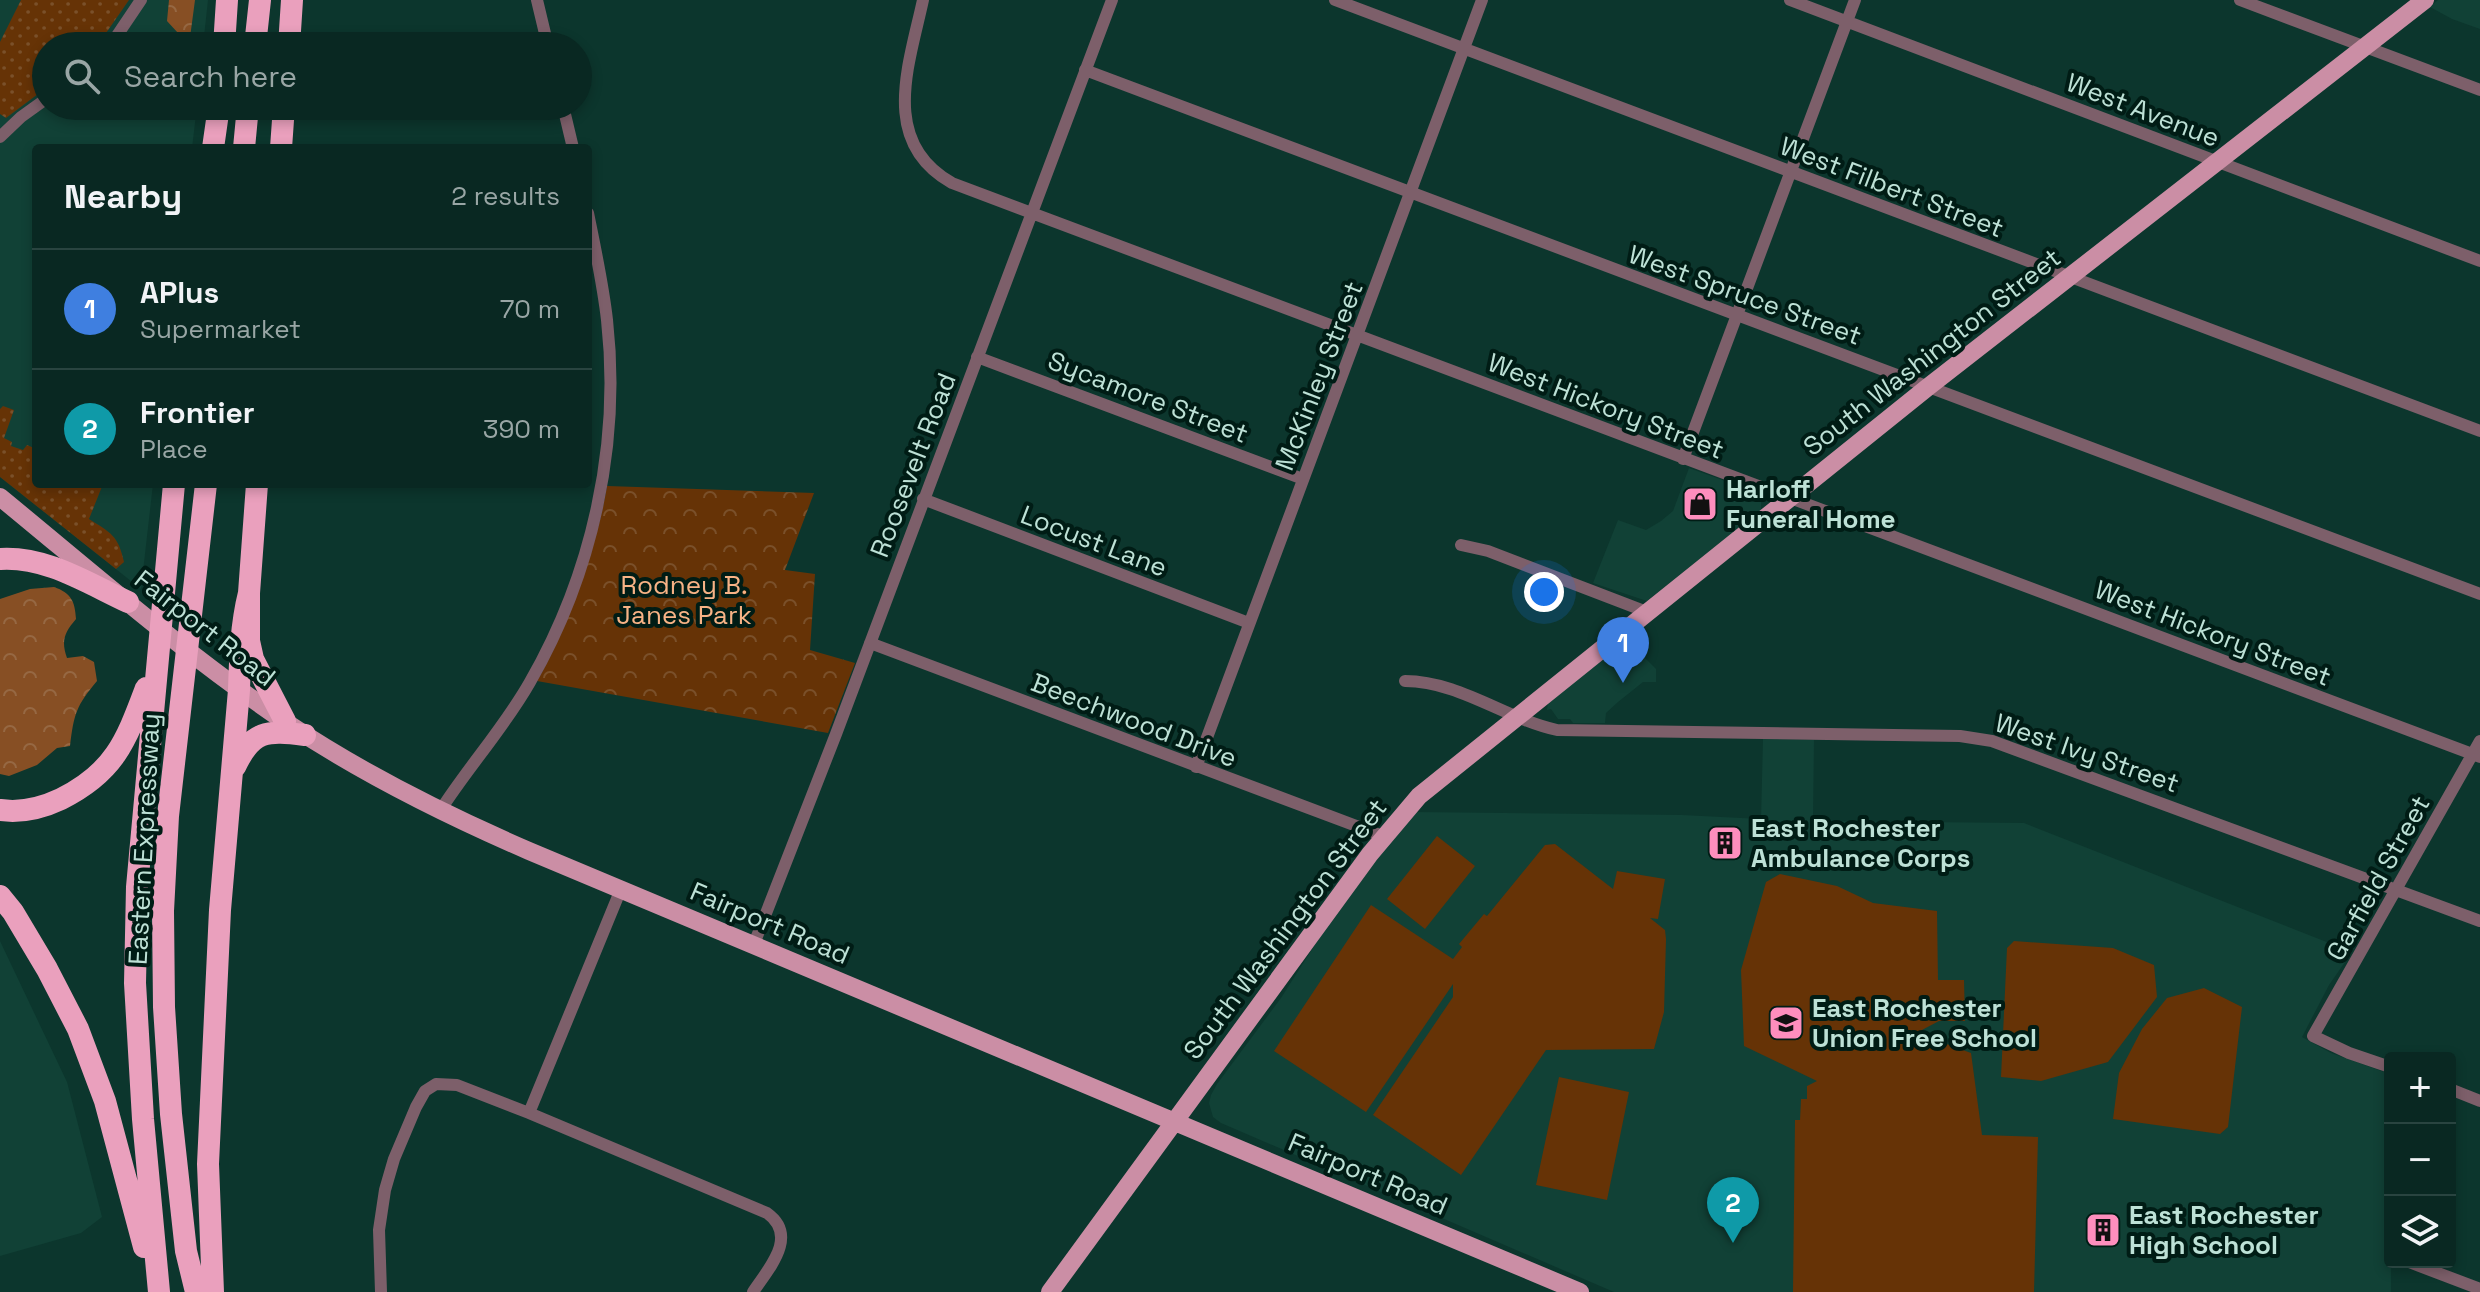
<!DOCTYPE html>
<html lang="en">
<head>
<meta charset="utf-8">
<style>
	body { margin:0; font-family:"Space Grotesk",sans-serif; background:#12302a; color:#f1f3f6 }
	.controls { position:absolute; right:24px; bottom:24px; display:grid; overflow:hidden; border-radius:8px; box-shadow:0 4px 12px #0003 }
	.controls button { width:72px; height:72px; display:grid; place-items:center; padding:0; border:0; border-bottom:2px solid #294440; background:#092822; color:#f1f3f6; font:40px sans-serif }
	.you { position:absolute; left:1544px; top:592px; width:28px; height:28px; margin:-20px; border:6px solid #fff; border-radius:50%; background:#1a73e8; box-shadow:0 0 0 12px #1a73e833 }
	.badge { display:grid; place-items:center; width:52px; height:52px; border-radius:50%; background:#8bbbb9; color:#fff; font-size:26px; font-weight:700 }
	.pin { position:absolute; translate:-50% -66px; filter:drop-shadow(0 2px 4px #0008) }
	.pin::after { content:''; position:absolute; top:42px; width:28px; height:24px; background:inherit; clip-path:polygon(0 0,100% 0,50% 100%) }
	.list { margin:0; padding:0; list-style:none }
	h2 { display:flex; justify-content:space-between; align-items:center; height:104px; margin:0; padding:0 32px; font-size:34px }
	h2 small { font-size:26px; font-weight:400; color:#99a6a5 }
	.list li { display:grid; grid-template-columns:52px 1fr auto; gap:24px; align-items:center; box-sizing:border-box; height:120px; padding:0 32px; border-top:2px solid #294440 }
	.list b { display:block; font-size:30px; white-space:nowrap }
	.list p { margin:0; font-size:26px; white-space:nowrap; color:#99a6a5 }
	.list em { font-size:26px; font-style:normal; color:#99a6a5 }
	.icon { flex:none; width:44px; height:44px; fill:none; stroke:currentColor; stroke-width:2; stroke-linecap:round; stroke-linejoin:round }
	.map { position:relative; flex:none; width:2480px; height:1292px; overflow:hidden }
	.search { position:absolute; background:#092822; box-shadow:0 4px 12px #0003; left:32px; top:32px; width:560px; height:88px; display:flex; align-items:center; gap:20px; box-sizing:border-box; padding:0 28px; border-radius:44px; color:#99a6a5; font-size:30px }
	.panel { position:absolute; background:#092822; box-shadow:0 4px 12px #0003; left:32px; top:144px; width:560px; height:344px; border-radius:8px }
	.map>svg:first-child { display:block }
	.built { fill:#114136 }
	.grass { fill:url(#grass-dots) }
	.forest { fill:url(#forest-crowns) }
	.park { fill:url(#park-crowns) }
	.pitch { fill:#663306 }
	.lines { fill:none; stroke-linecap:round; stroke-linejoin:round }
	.minor { stroke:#7d5f6a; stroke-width:12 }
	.primary { stroke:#cb8ea5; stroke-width:18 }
	.motorway { stroke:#eaa0bd; stroke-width:22 }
	.labels { text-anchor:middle; stroke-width:8; stroke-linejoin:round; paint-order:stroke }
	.street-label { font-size:26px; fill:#bde1d6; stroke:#001c15 }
	.poi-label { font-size:26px; font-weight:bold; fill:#bde1d6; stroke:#001c15; text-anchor:start }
	.park-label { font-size:26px; fill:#f7b386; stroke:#001c15 }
</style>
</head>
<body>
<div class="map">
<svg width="2480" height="1292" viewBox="0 0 2480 1292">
	<defs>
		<pattern id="grass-dots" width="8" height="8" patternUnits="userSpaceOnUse" patternTransform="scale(2)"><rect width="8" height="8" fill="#663306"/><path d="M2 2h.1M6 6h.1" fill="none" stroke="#7a502a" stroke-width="1.8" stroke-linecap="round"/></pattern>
		<pattern id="forest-crowns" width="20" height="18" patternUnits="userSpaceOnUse" patternTransform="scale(2)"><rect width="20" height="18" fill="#874f24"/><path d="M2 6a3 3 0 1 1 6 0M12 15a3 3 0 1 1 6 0" fill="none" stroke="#966843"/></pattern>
		<pattern id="park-crowns" width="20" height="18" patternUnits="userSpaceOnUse" patternTransform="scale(2)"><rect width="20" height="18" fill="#663306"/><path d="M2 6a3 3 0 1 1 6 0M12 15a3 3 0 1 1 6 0" fill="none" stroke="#7a502a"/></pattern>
	</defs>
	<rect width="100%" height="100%" fill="#0c362d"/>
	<path class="built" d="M 0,0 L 208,0 L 203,46 L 46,46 L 46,106 L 197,106 L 192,148 L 36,148 L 36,484 L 153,484 L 141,589 L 0,477 Z
		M 2438,0 L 2480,0 L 2480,29 L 2452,19 L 2430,7 Z
		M 1689,468 L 1753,491 L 1761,500 L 1761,510 L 1647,601 L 1593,583 L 1618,520 L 1646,530 L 1661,521 L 1673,511 Z
		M 1625,638 L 1656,669 L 1656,682 L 1643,682 L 1618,702 L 1606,713 L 1605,723 L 1573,723 L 1570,719 L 1558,719 L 1551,709 L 1547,710 L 1548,702 Z
		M 1763,739 L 1814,740 L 1813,821 L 2024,823 L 2352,952 L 2329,985 L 2302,1037 L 2331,1053 L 2390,1074 L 2391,1292 L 1614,1292 L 1221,1123 L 1213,1117 L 1209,1103 L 1211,1095 L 1217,1084 L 1281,998 L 1339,907 L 1413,812 L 1682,815 L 1761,819 Z
		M 0,941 L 67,1082 L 102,1217 L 81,1233 L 0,1256 Z"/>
	<path class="grass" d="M 21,0 L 129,0 L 97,46 L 46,46 L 46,88 L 6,118 L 0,114 L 0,42 Z
		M 3,406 L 14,410 L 4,438 L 12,442 L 11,446 L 23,450 L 27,445 L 34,448 L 36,444 L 36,484 L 103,484 L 89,519 C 111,533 118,535 124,562 L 116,569 L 0,477 L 0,409 Z"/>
	<path class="forest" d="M 169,0 L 195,0 L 189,45 L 167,21 Z
		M 54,587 C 71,593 75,601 76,619 C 64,633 61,641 67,658 L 83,656 L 94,662 L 97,681 C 76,706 74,714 70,746 L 57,748 L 37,765 L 9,776 L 0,774 L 0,599 L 30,589 Z"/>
	<path class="park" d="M 607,486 L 814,493 L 785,570 L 815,574 L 810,650 L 855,663 L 828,733 L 537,681 C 568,628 597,546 607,486 Z"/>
	<path class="pitch" d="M 1437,836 L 1475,866 L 1425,929 L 1387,899 Z
		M 1555,844 L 1613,889 L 1617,871 L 1665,879 L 1658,919 L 1650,918 L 1665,930 L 1666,939 L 1664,1012 L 1654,1049 L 1546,1050 L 1461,1175 L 1373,1115 L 1453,997 L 1453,984 L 1366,1112 L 1274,1051 L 1371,905 L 1453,959 L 1462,947 L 1459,944 L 1484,914 L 1487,916 L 1545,845 Z
		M 1780,874 L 1837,886 L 1873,903 L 1937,911 L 1938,980 L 1964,980 L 1965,1021 L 1939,1021 L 1922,1030 L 1925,1036 L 1971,1053 L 1982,1135 L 2038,1137 L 2034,1292 L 1793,1292 L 1795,1120 L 1800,1120 L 1801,1099 L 1807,1099 L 1807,1086 L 1817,1081 L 1744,1046 L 1741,970 L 1766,882 Z
		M 2014,941 L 2113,948 L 2154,965 L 2157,997 L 2108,1062 L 2041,1081 L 2001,1077 L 2007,948 Z
		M 2204,988 L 2242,1007 L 2228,1127 L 2220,1134 L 2113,1119 L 2119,1073 L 2142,1029 L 2167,998 Z
		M 1559,1077 L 1629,1092 L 1607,1200 L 1536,1185 Z"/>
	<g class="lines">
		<path class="minor" d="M 537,0 L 548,46
			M 923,0 C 909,65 879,142 952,183 L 2480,757
			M 1335,0 L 2480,431
			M 1790,0 L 2480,261
			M 2240,0 L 2480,90
			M 110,46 L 141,0
			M 1085,70 L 2480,594
			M 563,106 L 573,148
			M 0,137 L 21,117 L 46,99
			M 977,357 L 1303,479
			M 1683,459 L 1855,0
			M 923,499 L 1249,623
			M 1461,545 L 1488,551 L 1647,612
			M 870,643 L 1383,836
			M 1405,681 C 1459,681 1506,719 1557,730 L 1960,736 L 1992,741 L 2480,921
			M 1196,767 L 1482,0
			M 440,811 C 468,767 504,728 530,682 C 592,574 621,445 607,320 C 603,284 595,248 588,213
			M 754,944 L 836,734 L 1112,0
			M 2390,1067 L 2349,1053 L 2313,1036 L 2480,741
			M 2450,1089 L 2480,1101
			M 529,1113 L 621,889
			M 2409,1262 L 2480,1289
			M 381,1292 L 379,1230 L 385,1190 L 394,1159 L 416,1107 L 425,1091 L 436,1084 L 457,1085 L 529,1113 L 767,1213 C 799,1236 769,1268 753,1292"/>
		<path class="primary" d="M 0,497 C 94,574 186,655 287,723 C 363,774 446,815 529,851 L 1580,1292
			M 1050,1292 L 1370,854 L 1419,796 L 1928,387 L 2425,0"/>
		<path class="motorway" d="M 224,46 L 227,0
			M 255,46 L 260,0
			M 289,46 L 292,0
			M 213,148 L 219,106
			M 244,148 L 248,106
			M 281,148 L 284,106
			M 257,484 L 249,593 L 249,641 L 253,659 L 285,721
			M 0,559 C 46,556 87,583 128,602
			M 235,767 C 252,730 267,730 305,735
			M 0,810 C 21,813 42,808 61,799 C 115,772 126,741 146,688
			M 0,896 L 13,912 L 47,969 L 78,1029 L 105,1101 L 144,1247
			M 159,1292 L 143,1119 L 135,983 L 137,887 L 174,484
			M 196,1292 L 186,1251 L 171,1114 L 164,1007 L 163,911 L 168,816 L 206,484
			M 213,1292 L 208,1164 L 220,910 L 239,690 C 240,657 241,625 249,593"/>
	</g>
	<defs>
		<symbol id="shop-square" viewBox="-11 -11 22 22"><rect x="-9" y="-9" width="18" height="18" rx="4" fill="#fe8ebd" stroke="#001c15"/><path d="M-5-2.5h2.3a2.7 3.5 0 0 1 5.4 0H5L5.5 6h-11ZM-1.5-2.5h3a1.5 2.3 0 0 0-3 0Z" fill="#111"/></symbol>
		<symbol id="building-square" viewBox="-11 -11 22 22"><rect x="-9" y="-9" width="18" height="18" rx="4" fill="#fe8ebd" stroke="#001c15"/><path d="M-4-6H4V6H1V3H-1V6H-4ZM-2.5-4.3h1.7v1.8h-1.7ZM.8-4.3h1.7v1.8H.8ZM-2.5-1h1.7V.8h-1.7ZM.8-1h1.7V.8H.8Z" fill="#111"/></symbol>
		<symbol id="school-square" viewBox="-11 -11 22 22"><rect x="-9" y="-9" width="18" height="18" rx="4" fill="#fe8ebd" stroke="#001c15"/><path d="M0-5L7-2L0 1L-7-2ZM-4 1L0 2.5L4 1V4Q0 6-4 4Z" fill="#111"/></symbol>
	</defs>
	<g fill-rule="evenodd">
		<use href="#shop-square" x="1680" y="484" width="40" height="40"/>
		<use href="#building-square" x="1705" y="823" width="40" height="40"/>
		<use href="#school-square" x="1766" y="1003" width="40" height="40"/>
		<use href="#building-square" x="2083" y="1210" width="40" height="40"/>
	</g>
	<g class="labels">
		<g class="street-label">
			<text transform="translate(2143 110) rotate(21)" y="9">West Avenue</text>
			<text transform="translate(1892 187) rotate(21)" y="9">West Filbert Street</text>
			<text transform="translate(1745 295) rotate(20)" y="9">West Spruce Street</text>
			<text transform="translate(1932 352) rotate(-38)" y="9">South Washington Street</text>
			<text transform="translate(1319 376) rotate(-69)" y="9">McKinley Street</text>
			<text transform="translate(1148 397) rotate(21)" y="9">Sycamore Street</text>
			<text transform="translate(1606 406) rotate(21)" y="9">West Hickory Street</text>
			<text transform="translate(913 465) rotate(-69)" y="9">Roosevelt Road</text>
			<text transform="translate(1094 541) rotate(21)" y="9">Locust Lane</text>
			<text transform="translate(205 628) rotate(38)" y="9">Fairport Road</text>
			<text transform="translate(2213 633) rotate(21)" y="9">West Hickory Street</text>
			<text transform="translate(1134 720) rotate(21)" y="9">Beechwood Drive</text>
			<text transform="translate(2087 753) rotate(19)" y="9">West Ivy Street</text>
			<text transform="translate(144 839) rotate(-87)" y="9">Eastern Expressway</text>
			<text transform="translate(2378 878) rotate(-61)" y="9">Garfield Street</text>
			<text transform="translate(770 923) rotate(23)" y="9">Fairport Road</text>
			<text transform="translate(1285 929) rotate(-53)" y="9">South Washington Street</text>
			<text transform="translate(1368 1174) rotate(23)" y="9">Fairport Road</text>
		</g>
		<g class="poi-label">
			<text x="1726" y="498">Harloff<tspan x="1726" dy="30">Funeral Home</tspan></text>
			<text x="1751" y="837">East Rochester<tspan x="1751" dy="30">Ambulance Corps</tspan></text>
			<text x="1812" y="1017">East Rochester<tspan x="1812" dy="30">Union Free School</tspan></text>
			<text x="2129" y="1224">East Rochester<tspan x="2129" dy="30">High School</tspan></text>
		</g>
		<g class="park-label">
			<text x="684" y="594">Rodney B.<tspan x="684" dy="30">Janes Park</tspan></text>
		</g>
	</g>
</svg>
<div class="controls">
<button>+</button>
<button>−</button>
<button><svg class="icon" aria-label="layers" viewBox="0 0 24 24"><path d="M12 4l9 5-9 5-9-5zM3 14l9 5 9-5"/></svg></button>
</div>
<div class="you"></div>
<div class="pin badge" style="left:1623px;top:683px;background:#3f7fe0">1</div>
<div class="pin badge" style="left:1733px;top:1243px;background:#0f9aa8">2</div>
<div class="search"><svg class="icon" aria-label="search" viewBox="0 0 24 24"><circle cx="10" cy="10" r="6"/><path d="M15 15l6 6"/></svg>Search here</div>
<section class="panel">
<h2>Nearby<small>2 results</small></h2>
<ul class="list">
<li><span class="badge" style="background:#3f7fe0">1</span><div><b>APlus</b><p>Supermarket</p></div><em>70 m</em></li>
<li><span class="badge" style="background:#0f9aa8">2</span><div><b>Frontier</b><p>Place</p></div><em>390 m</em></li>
</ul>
</section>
</div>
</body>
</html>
